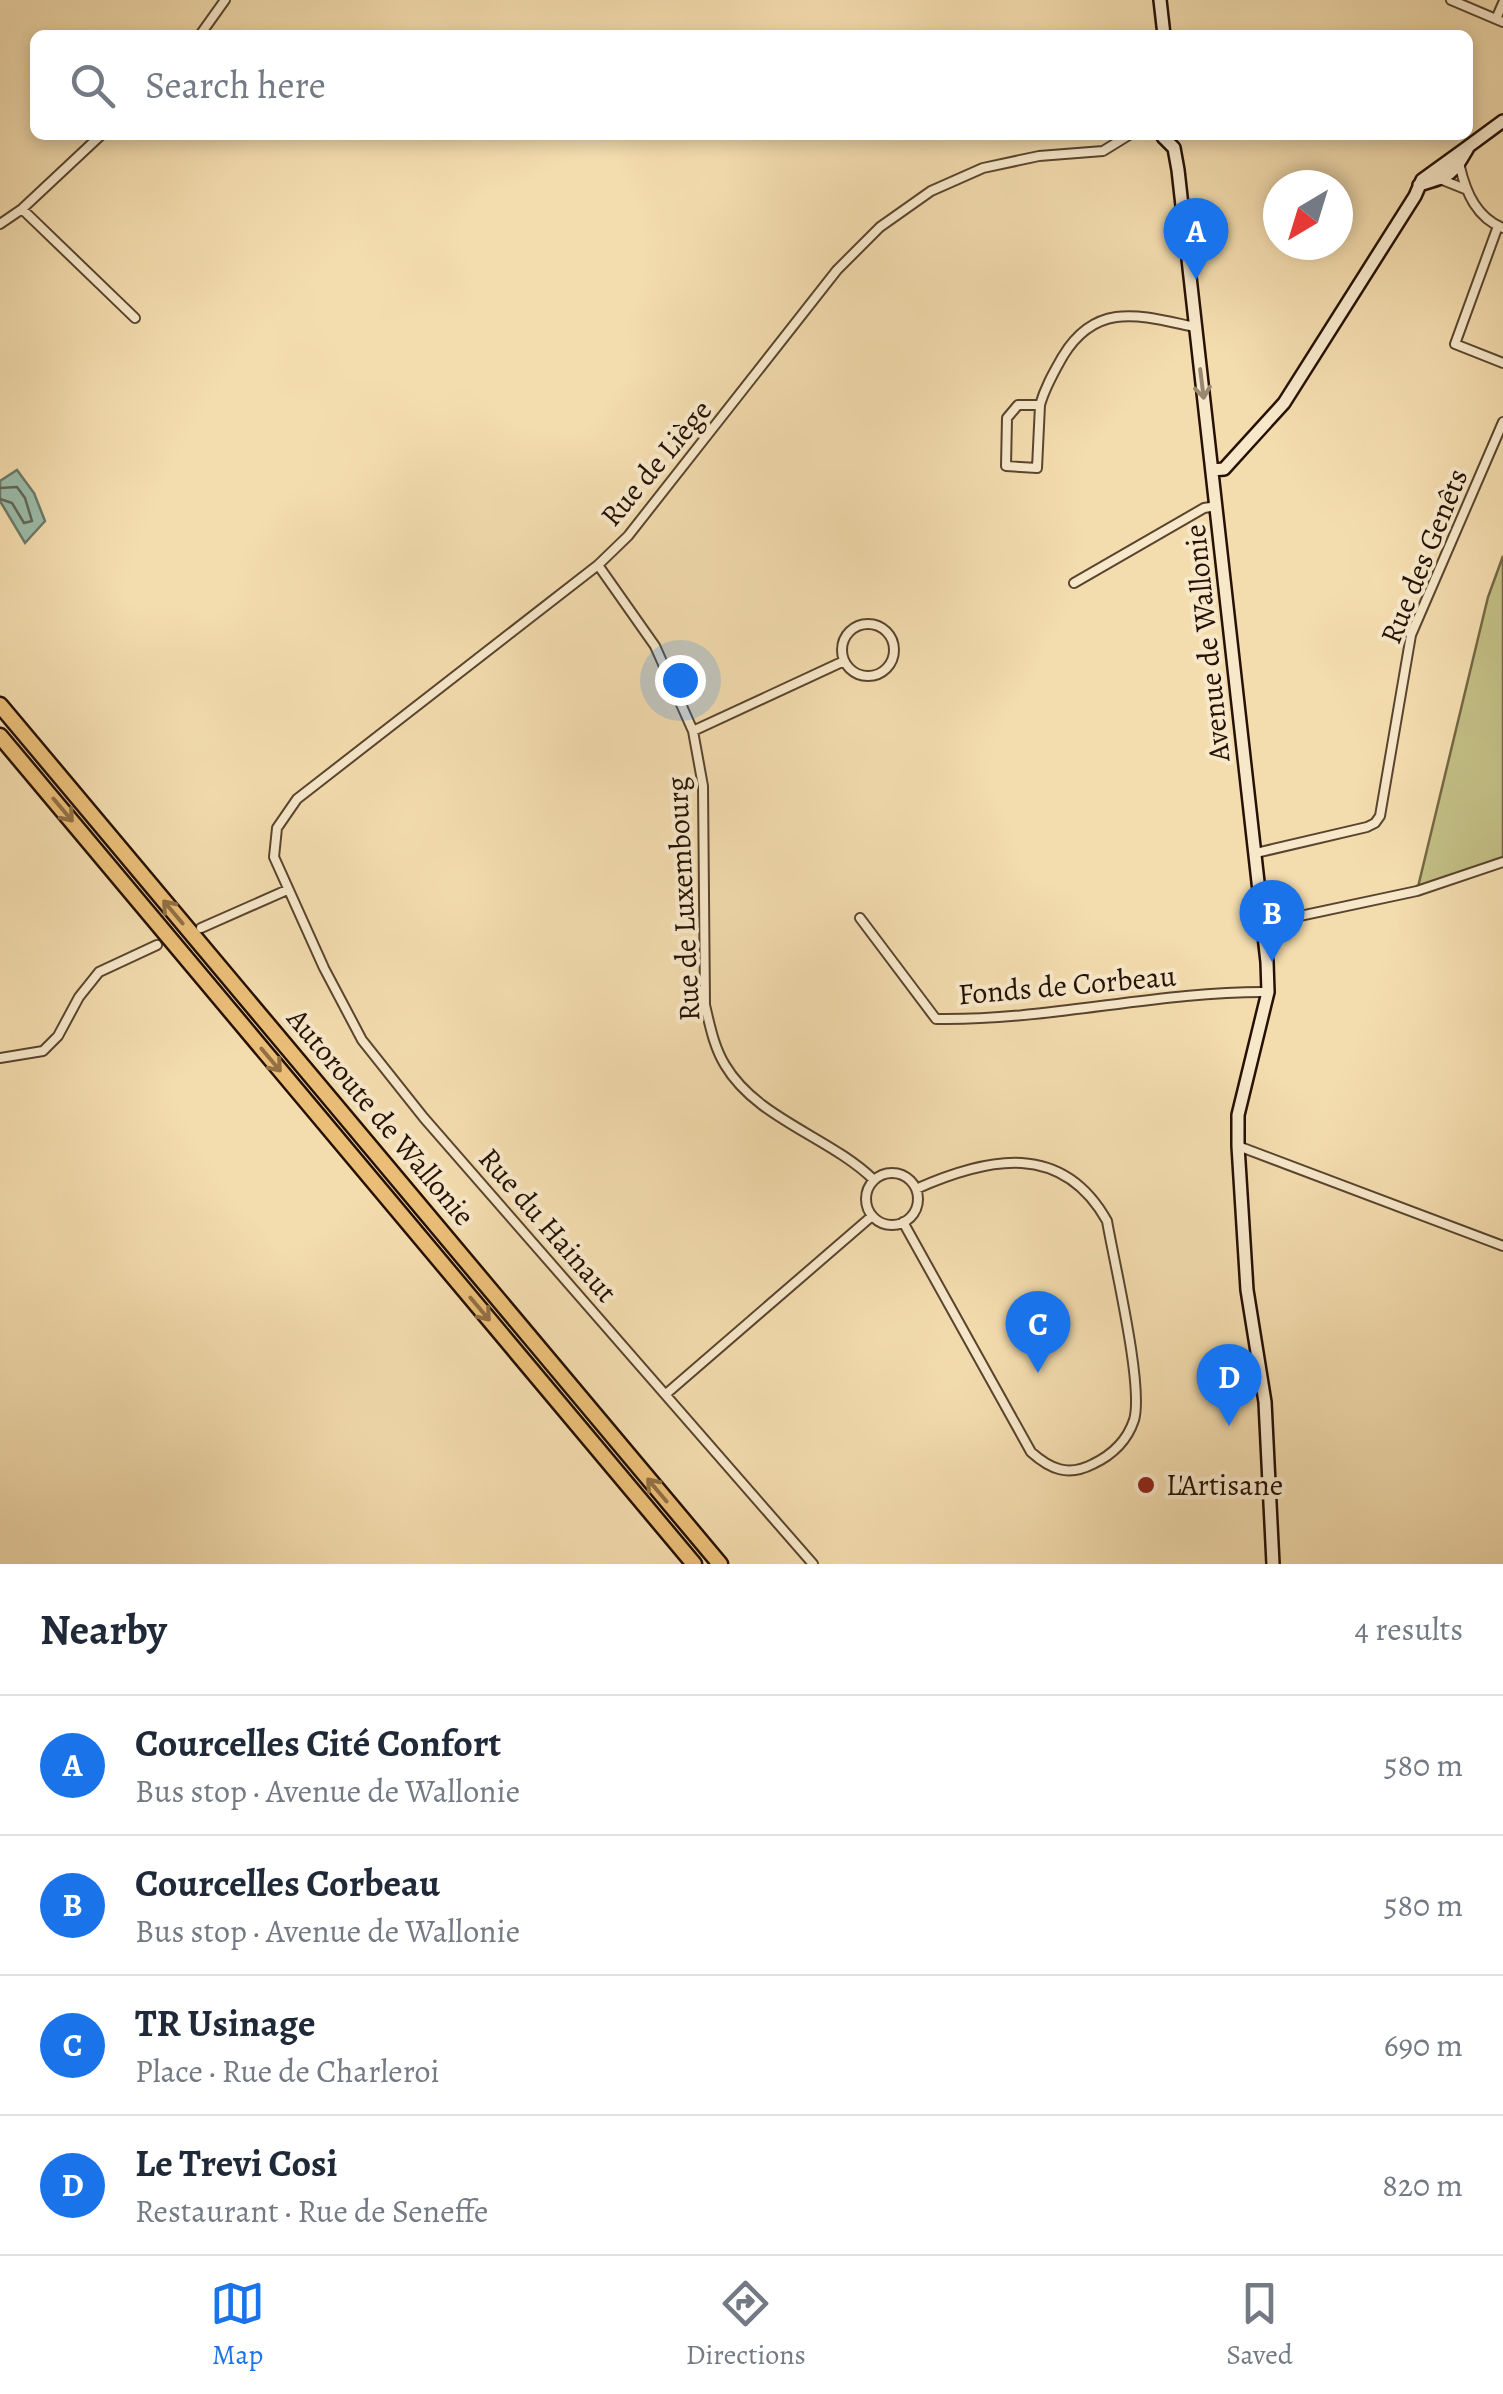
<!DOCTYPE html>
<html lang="en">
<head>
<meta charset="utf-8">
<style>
	body { margin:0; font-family:Alegreya,serif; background:#f6f6f7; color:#1f2937 }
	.compass { position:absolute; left:1263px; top:170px; width:90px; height:90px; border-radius:50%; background:#fff; box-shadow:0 5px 15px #0003; rotate:218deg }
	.you { position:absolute; left:680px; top:680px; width:35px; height:35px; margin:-25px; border:8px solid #fff; border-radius:50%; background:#1a73e8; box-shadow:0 0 0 15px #1a73e833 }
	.badge { display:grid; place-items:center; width:65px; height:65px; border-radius:50%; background:#1a73e8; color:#fff; font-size:32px; font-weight:700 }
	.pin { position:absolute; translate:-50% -82px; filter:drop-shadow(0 2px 5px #0008) }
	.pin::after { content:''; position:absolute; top:52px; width:35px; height:30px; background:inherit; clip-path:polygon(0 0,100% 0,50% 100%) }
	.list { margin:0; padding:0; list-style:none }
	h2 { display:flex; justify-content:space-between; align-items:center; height:130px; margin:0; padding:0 40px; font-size:42px }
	h2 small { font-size:32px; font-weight:400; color:#747a83 }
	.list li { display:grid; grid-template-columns:65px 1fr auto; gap:30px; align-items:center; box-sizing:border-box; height:140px; padding:0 40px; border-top:2px solid #e0e1e3 }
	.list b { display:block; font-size:38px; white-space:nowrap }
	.list p { margin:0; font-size:32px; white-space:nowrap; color:#747a83 }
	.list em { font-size:32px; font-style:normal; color:#747a83 }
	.icon { flex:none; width:55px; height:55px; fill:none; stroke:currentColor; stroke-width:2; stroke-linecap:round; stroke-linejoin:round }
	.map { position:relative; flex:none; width:1503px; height:1564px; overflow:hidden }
	.search { position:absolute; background:#fff; box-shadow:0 5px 15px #0003; left:30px; right:30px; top:30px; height:110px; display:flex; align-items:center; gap:25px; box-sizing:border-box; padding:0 35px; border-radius:15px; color:#747a83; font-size:38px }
	.sheet { height:690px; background:#fff }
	nav { display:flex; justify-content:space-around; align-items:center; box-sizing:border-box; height:140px; border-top:2px solid #e0e1e3; background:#fff; font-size:28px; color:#747a83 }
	nav a { display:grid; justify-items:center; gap:5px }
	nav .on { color:#1a73e8 }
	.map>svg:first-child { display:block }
	.green { fill:#c2be85; stroke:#746844; stroke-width:2.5 }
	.water { fill:#9bbcaa; stroke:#6c7868; stroke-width:2.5 }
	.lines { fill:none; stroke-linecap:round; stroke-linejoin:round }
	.shore { stroke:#606657; stroke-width:2.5 }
	.street-casing { stroke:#59442e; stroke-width:12 }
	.secondary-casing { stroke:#261104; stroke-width:16 }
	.highway-casing { stroke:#261104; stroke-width:19 }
	.street { stroke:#f7e8ca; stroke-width:8 }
	.secondary { stroke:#f7e8ca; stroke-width:11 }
	.highway { stroke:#eabe77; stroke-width:14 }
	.oneway { stroke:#998771 }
	.oneway2 { stroke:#927043 }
	.poi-dot { fill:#8f2418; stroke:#f7e8ca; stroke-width:4 }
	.labels { text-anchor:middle; stroke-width:8; stroke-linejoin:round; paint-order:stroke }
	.street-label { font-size:30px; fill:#261104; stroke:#f7e8ca }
	.poi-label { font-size:30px; fill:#261104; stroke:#f7e8ca; text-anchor:start }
</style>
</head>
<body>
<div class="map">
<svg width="1503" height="1564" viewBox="0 0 1503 1564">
	<rect width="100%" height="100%" fill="#f3dcae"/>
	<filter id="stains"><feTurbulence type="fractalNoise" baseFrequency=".002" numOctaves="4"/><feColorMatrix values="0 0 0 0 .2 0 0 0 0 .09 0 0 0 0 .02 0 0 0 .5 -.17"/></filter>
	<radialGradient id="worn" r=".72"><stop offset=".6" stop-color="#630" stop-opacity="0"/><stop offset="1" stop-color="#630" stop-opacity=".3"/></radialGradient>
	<path class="green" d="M 1503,556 L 1503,862 L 1417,891 L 1488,597 Z"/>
	<path class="water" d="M 17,470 L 34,493 L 45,521 L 25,543 L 0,501 L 0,481 Z"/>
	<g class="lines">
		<path class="shore" d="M 0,488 L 17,487 L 25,498 L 32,521 L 24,523 L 12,503 L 0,499"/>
		<defs>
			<path id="street" d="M 1451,0 L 1503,22
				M 1496,19 L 1503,3
				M 200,35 L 225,0
				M 1454,164 L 1460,167 C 1466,193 1477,218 1503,228
				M 1439,176 L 1440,179 L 1465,189
				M 22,209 L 135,318
				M 0,224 L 22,209 L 101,135
				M 1498,226 L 1455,344 L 1503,363
				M 1018,405 L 1040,405 L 1037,468 L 1006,466 L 1007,418 Z
				M 1040,405 C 1045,387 1054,372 1063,356 C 1097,300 1142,316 1195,327
				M 598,565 L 655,646 L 693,731 L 703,786 L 705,1005 C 710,1026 714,1047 725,1065 C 757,1119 830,1137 874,1180
				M 1074,583 L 1204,508 L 1217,506
				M842 650a26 26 0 1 1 52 0a26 26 0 1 1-52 0Z
				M 693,731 L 844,661
				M 1256,853 L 1367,827 L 1375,823 L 1380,816 L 1411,635 L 1503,422
				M 860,918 L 936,1019 C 1047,1021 1157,991 1268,992
				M 1262,924 L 1417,891 L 1503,862
				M 201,928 L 287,890
				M 0,1058 L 43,1051 L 58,1036 L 79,997 L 99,972 L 157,945
				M 1238,1146 L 1503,1246
				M866 1199a26 26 0 1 1 52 0a26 26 0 1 1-52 0Z
				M 903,1222 L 1031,1452 C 1050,1469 1068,1477 1093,1464 C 1112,1455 1127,1441 1134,1420 C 1144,1387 1114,1262 1107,1221 C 1062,1141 988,1157 916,1189
				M 666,1394 L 872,1216
				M 813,1564 L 424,1118 L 362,1040 L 324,968 L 274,857 L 277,828 L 297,799 L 598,565 L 628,536 L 837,270 L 880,227 L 931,191 L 983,168 L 1039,156 L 1103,151 L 1129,135"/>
			<path id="secondary" d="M 1160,0 L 1164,35
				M 1163,137 L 1174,148 L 1178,170 L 1267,962 L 1268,992 L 1238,1115 L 1238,1146 L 1247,1290 L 1265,1402 L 1273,1564
				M 1469,146 L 1503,121
				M 1212,470 L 1224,469 L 1284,403 L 1415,196 L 1422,180 L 1469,146 C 1452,175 1453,175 1419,185"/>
			<path id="highway" d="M 0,705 L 720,1564
				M 0,736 L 694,1564"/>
		</defs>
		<use href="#street" class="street-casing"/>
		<use href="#secondary" class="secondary-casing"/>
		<use href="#highway" class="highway-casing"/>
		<use href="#street" class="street"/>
		<use href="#secondary" class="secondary"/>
		<use href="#highway" class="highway"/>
	</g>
	<defs><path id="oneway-shaft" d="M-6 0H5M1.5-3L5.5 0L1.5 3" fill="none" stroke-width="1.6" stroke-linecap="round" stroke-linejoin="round" transform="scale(2.5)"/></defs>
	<use class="oneway" href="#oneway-shaft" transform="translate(1202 384) rotate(83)"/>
	<g class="oneway2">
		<use href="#oneway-shaft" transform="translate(63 810) rotate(50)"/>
		<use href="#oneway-shaft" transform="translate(173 912) rotate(-130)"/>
		<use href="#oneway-shaft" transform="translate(271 1060) rotate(50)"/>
		<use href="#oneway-shaft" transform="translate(480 1309) rotate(50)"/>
		<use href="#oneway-shaft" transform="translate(657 1490) rotate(-130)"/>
	</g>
	<circle class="poi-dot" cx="1146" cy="1485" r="10"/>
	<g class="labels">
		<g class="street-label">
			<text transform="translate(656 463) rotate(-50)" y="10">Rue de Liège</text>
			<text transform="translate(1424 556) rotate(-68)" y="10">Rue des Genêts</text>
			<text transform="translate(1207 643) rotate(-96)" y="10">Avenue de Wallonie</text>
			<text transform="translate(683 899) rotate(-93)" y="10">Rue de Luxembourg</text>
			<text transform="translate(1067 985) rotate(-5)" y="10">Fonds de Corbeau</text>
			<text transform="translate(381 1117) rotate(50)" y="10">Autoroute de Wallonie</text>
			<text transform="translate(548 1225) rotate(49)" y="10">Rue du Hainaut</text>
		</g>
		<g class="poi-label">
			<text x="1166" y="1495">L'Artisane</text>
		</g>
	</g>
	<rect width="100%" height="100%" filter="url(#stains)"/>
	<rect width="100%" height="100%" fill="url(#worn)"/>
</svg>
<svg class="compass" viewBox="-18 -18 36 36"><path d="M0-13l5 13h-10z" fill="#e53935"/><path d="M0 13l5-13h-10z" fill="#747a83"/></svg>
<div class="you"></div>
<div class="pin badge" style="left:1196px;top:280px">A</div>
<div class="pin badge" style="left:1272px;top:962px">B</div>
<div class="pin badge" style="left:1038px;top:1373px">C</div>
<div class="pin badge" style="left:1229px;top:1426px">D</div>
<div class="search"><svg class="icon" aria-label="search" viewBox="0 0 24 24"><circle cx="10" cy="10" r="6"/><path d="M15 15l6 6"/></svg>Search here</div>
</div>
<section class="sheet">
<h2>Nearby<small>4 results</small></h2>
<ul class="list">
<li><span class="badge">A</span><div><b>Courcelles Cité Confort</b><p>Bus stop · Avenue de Wallonie</p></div><em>580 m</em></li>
<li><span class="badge">B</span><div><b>Courcelles Corbeau</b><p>Bus stop · Avenue de Wallonie</p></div><em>580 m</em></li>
<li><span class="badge">C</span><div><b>TR Usinage</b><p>Place · Rue de Charleroi</p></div><em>690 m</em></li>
<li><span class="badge">D</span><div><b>Le Trevi Cosi</b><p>Restaurant · Rue de Seneffe</p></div><em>820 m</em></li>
</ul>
</section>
<nav>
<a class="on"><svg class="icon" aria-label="map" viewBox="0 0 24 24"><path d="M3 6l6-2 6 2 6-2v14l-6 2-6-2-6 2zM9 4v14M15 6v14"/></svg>Map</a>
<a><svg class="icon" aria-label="directions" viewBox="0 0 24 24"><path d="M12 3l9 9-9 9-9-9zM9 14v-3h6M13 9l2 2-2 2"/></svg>Directions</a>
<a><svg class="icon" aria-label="saved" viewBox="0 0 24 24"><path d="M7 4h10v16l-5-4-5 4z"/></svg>Saved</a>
</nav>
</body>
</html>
